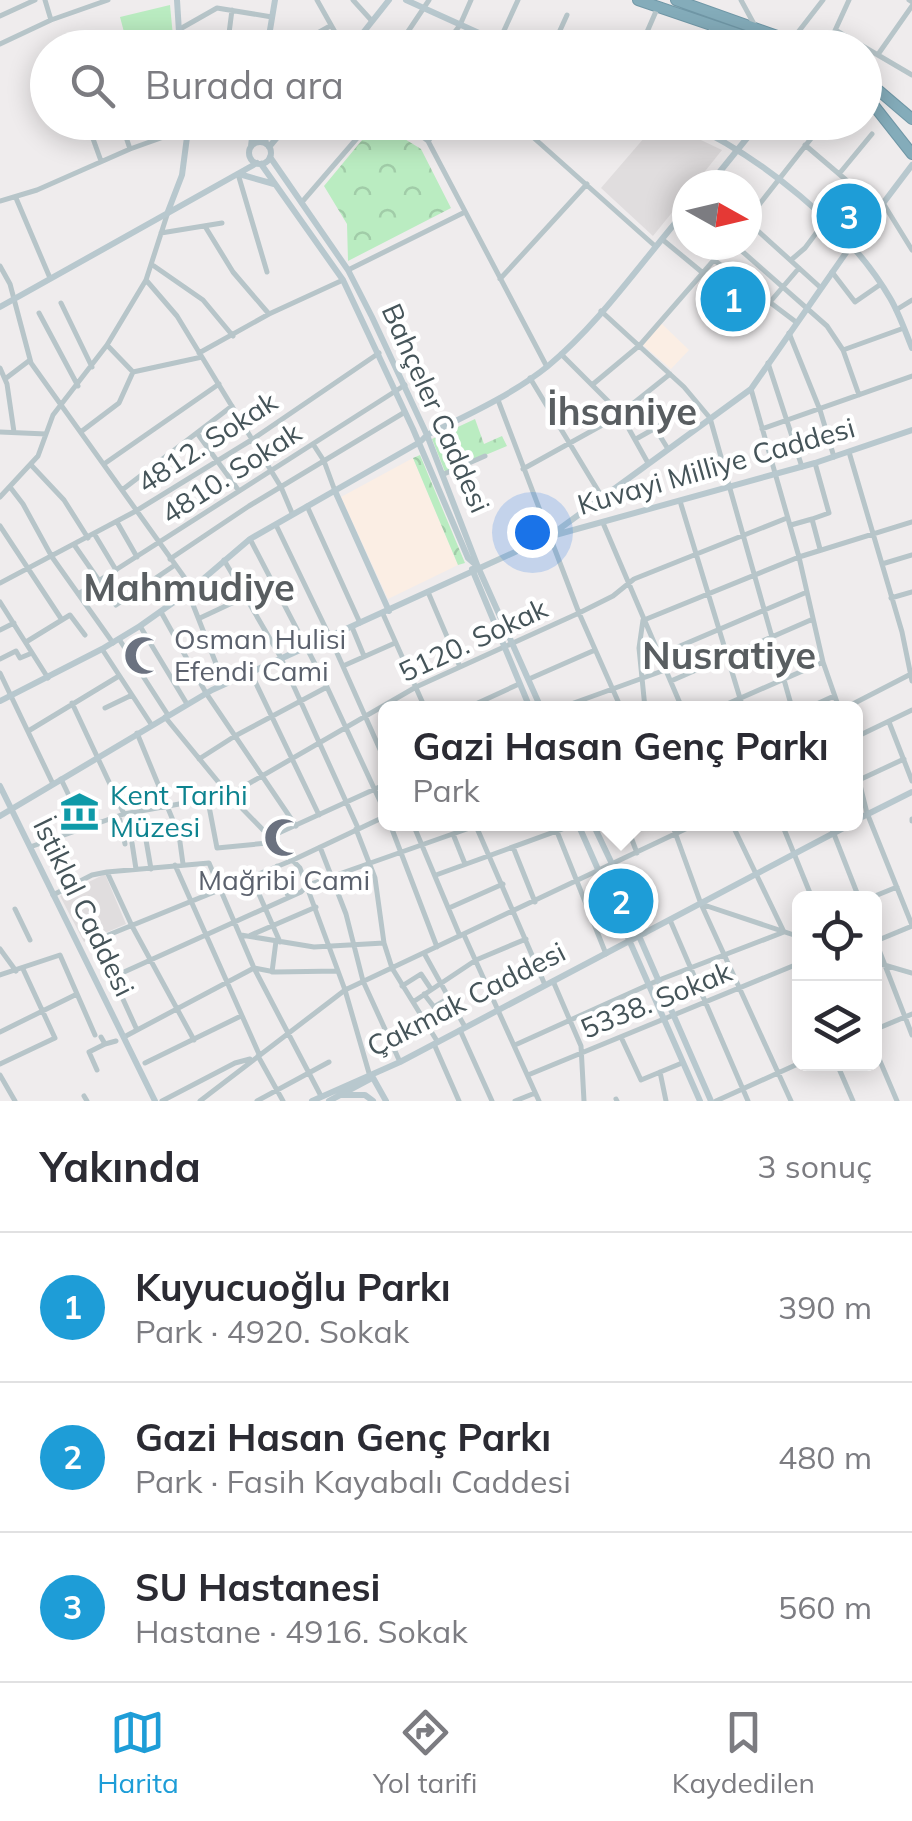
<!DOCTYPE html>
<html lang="tr">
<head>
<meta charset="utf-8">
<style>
	body { margin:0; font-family:Mulish,sans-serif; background:#f2f2f3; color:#2b2b33 }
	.controls { position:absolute; right:30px; bottom:30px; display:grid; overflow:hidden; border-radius:15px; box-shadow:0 5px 25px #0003 }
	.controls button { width:90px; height:90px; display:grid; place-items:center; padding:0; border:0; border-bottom:2px solid #e1e1e2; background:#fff; color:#2b2b33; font:50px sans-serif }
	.compass { position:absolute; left:672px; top:170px; width:90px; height:90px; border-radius:50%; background:#fff; box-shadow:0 5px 25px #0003; rotate:98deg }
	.you { position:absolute; left:532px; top:532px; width:35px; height:35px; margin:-25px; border:8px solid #fff; border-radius:50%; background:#1a73e8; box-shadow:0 0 0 15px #1a73e833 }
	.badge { display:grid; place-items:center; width:65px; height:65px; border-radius:50%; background:#1e9dd7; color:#fff; font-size:32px; font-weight:700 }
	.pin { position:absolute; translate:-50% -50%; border:5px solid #fff; box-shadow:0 2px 10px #0006 }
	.popup { position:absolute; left:378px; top:701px; width:485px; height:130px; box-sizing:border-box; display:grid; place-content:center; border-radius:15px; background:#fff; filter:drop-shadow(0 2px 8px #0005); font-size:32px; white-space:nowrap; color:#7c7c81 }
	.popup b { font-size:38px; color:#2b2b33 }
	.popup::after { content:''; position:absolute; left:50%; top:100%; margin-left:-20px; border:20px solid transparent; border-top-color:#fff }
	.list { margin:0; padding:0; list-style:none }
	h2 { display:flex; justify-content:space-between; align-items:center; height:130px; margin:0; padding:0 40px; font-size:42px }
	h2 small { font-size:32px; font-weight:400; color:#7c7c81 }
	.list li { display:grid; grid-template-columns:65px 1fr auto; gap:30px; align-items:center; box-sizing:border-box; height:150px; padding:0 40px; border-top:2px solid #e1e1e2 }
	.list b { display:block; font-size:38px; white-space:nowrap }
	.list p { margin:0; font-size:32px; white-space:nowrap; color:#7c7c81 }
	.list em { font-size:32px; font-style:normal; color:#7c7c81 }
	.icon { flex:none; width:55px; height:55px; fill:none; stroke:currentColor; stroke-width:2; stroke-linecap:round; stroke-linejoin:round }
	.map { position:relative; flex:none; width:912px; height:1101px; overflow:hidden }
	.search { position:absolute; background:#fff; box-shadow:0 5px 25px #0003; left:30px; right:30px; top:30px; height:110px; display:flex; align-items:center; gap:25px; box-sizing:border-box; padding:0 35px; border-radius:55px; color:#7c7c81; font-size:38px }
	.sheet { height:580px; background:#fff }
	nav { display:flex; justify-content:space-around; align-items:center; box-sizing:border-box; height:140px; border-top:2px solid #e1e1e2; background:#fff; font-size:28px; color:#7c7c81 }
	nav a { display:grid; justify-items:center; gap:5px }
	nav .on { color:#1e9dd7 }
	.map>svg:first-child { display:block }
	.commercial { fill:#fbeee4 }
	.education { fill:#e0ddde }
	.green { fill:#baecc1 }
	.park { fill:url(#park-crowns) }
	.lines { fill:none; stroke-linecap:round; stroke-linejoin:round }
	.highway-casing { stroke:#7097a6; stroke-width:12 }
	.street { stroke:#b7c5c9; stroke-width:5 }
	.secondary { stroke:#b8c8ce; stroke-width:6 }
	.highway { stroke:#84acba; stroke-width:10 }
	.labels { text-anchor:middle; stroke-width:9; stroke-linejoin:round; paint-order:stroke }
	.street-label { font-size:28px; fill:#455459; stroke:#fff }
	.worship-label { font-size:28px; fill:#5b616d; stroke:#fff; text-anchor:start }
	.culture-label { font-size:28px; fill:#0d838f; stroke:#fff; text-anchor:start }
	.district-label { font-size:38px; font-weight:bold; fill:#595e61; stroke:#fff }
</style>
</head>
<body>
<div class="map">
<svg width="912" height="1101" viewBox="0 0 912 1101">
	<defs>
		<pattern id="park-crowns" width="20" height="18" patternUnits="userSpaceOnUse" patternTransform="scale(2.5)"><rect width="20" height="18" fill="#baecc1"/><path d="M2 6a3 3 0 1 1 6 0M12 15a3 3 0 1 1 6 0" fill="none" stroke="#a1cca8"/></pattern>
	</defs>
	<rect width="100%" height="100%" fill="#efeced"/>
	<path class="commercial" d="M 661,323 L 689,350 L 671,369 L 643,345 Z
		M 413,458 L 458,565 L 388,599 L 341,497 Z"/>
	<path class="education" d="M 657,123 L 665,123 L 722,150 L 694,185 L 687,185 L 687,194 L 653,236 L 601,188 Z
		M 105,874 L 126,924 L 84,942 L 60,896 Z"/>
	<path class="green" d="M 170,5 L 174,47 L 128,47 L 120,17 Z"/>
	<path class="park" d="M 377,122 L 421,149 L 451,208 L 348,261 L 347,224 L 324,186 Z
		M 714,268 L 768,311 L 754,330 L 698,288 Z
		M 475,419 L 484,444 L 502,436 L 507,446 L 445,472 L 432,439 Z
		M 420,455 L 465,563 L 458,565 L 413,458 Z
		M 612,870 L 640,927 L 630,933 L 602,875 Z"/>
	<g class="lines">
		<defs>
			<path id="highway" d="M 638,0 L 779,48
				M 676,0 L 811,48
				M 864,78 L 912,119
				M 864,93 L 912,154"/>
		</defs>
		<use href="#highway" class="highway-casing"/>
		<path class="street" d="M 45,0 L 51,20
			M 317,0 L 344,48
			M 353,0 L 372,21
			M 741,0 L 754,24
			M 909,0 L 912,2
			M 0,16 L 35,0
			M 710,26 L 721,48
			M 180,29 L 217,8 L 272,17
			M 837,31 L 912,75
			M 792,40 L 823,0
			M 0,44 L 51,20 L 108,0
			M 221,48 L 228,41 L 232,10
			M 299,48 L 307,39 L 330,26
			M 397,48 L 429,0
			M 443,48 L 460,25 L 471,0
			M 496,48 L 518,0
			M 552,48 L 567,15
			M 640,48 L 657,9
			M 827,48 L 849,0
			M 879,53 L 912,6
			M 87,122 L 101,161
			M 121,122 L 130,149
			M 403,122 L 428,141 L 547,367
			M 516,122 L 655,246
			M 429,140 L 442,122
			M 238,174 L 267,272
			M 839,174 L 872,134
			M 16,198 L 50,278
			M 0,201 L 37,190 L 130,149 L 186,129
			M 302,202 L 371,122
			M 883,203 L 912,250
			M 747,220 L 824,122
			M 747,221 L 821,288
			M 206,228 L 233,272 L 269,314
			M 161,233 L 222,223
			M 663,240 L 703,273
			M 735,245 L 827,326 L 843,350 L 859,395
			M 714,260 L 796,322
			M 791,260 L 805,248 L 852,185 L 805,145
			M 0,266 L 10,284 L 31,363 L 192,588
			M 154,266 L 203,300 L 233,336
			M 348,270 L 463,213
			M 832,272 L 855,302 L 881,284
			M 500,279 L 587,184
			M 146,280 L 177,316 L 281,487 L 292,513
			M 770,302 L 799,268
			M 61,303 L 92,367
			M 896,310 L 912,300
			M 601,311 L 684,387 L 710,418 L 792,708
			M 39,313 L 78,386
			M 789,333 L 820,410 L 834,457
			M 107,345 L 133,372
			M 843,350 L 904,328
			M 199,353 L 269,314 L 343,280
			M 561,354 L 620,413 L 648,463
			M 768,363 L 802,467
			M 0,368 L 7,384 L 14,432
			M 530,378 L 602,497
			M 5,379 L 30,360
			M 592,385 L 640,345 L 727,245
			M 751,389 L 799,557 L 823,662 L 839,708
			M 498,400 L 579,613 L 621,708
			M 655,428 L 668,449
			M 762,429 L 912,376
			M 82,431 L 119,403 L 133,372 L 202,357
			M 0,432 L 46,434
			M 197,433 L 239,491
			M 636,439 L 698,404
			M 313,444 L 324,461 L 335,491
			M 849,452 L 902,632 L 912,681
			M 815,463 L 829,513 L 812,519 L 820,549
			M 104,464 L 219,384
			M 32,466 L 64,500 L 88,538
			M 523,469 L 615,418 L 670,374
			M 444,474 L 485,456
			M 10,487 L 23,504 L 52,557 L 113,643
			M 122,490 L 232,406
			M 0,497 L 38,456 L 53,415 L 107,345 L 146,280 L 167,215
			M 680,501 L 743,708
			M 307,506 L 360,623
			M 117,522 L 137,557
			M 603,523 L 682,708
			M 276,525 L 329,635 L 386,763
			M 791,525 L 812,519
			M 0,526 L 62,620
			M 95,535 L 116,570
			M 250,539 L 327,687 L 386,814
			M 75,546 L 116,605 L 175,565
			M 170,559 L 249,506 L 405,412
			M 224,560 L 280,656 L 358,828
			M 882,564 L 912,555
			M 0,583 L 136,511 L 253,439 L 379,353
			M 188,592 L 224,684
			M 428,592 L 460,667
			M 78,594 L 405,385
			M 891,598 L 912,592
			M 0,602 L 48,678
			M 161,612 L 206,693 L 296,826
			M 383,614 L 425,708
			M 200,618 L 247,596
			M 643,620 L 639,648 L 645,708
			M 644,620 L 799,557 L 912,522
			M 140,626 L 187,704
			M 352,627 L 364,656
			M 0,630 L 14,623
			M 119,639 L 168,715
			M 26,642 L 70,615 L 85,635
			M 102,649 L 151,724
			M 659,655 L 807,592
			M 0,659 L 16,651 L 20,658 L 32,653
			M 343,666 L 395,643
			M 250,671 L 319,815
			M 0,673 L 53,784
			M 529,679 L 595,650
			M 671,681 L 813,619
			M 72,703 L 124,814
			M 105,708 L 132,695
			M 467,708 L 519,684
			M 560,708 L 665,670
			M 718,708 L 823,662
			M 808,708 L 834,696
			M 845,708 L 909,675
			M 165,717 L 229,795 L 300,868 L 345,990 L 369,1073
			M 889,722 L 912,781
			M 30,730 L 119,676
			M 137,733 L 179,835 L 183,864
			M 856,737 L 912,710
			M 199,759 L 235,736 L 327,687
			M 856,769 L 867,813 L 912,925
			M 61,779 L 85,829
			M 859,780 L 904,759
			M 208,801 L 217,848 L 278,842
			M 119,816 L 125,844
			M 912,819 L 912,821
			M 390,824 L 437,947
			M 413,824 L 460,936
			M 554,824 L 606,954
			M 626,824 L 637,853
			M 672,824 L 701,904 L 791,1101
			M 732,824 L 784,932
			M 782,824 L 812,898
			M 830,824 L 859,898
			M 476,826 L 545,985
			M 356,829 L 375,878 L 384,943 L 392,968 L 437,1041
			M 453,834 L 465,864
			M 272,836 L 386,784
			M 146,840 L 151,869
			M 132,843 L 136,869
			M 30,847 L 124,814 L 229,795 L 416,687 L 579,613 L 613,596 L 634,579 L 787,518
			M 320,847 L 346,914 L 363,981 L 400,1062
			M 513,847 L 535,902
			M 175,865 L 259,1054
			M 277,866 L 288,896
			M 107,872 L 132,926 L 194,1040
			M 436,875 L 576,824
			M 251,876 L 280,942
			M 53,895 L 92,875 L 107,872 L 209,863 L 254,968 L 321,1096
			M 870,898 L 897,887
			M 701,904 L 800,937
			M 449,908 L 503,884
			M 15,909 L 30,940
			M 670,920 L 748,1101
			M 241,935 L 314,947 L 384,943
			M 251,935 L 316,907
			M 464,935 L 539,1101
			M 874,937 L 912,1035
			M 876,941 L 912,926
			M 0,949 L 16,971
			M 424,953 L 465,1027
			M 874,962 L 912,973
			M 794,965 L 800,978
			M 272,972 L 276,941
			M 0,975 L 60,955 L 95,1035
			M 113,977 L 301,892 L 308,885 L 481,824
			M 553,981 L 581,1046 L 584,1101
			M 402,986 L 421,974 L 431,989
			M 424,994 L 434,1007 L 449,998
			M 413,1002 L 476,960 L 526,939
			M 137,1030 L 96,940 L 293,860 L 386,816
			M 460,1030 L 492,1101
			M 874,1030 L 912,1014
			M 0,1032 L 77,994
			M 124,1037 L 254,968 L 275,972 L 338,971
			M 621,1037 L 641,1080 L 682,1063
			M 105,1044 L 116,1041
			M 434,1044 L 459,1101
			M 515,1045 L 659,980 L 784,932
			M 874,1047 L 897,1101
			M 258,1056 L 283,1101
			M 145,1063 L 241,1016
			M 0,1064 L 55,1038 L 23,969
			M 837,1064 L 853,1101
			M 97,1070 L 89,1052 L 105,1044 L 101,1037
			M 660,1072 L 666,1101
			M 0,1075 L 15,1101
			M 528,1075 L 800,963
			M 84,1096 L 87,1101
			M 616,1099 L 617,1101
			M 162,1101 L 235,1063 L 250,1059
			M 200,1101 L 345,990 L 696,824
			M 257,1101 L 329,1062
			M 515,1101 L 535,1093
			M 716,1101 L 800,1063"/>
		<path class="secondary" d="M 177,0 L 180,48
			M 406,0 L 512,48
			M 267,48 L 275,0
			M 351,48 L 389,0
			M 261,122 L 266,143
			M 685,122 C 760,156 848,226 890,298 C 899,313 905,331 912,348
			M249 153a11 11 0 1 1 22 0a11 11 0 1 1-22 0Z
			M 251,146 L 254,122
			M 269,147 L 290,122
			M 270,157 L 348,270 L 372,317 L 427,435 L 478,567 L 541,708
			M 261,164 L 343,280 L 413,429 L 468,558 L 477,566
			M 239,174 L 274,184
			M 709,185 L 760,122
			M 167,214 L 182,175 L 189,122
			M 0,307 L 257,163
			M 335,491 L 389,611
			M 551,535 L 751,389 L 850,247 L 912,165
			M 472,569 L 530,708
			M 0,701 L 102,649 L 140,626 L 188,592 L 250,539 L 420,442 L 427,435 C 468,415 512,395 548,366 C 601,322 642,261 687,209
			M 0,786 L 155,1101
			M 0,816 L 212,690 L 548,537 L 815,463 L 912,430
			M 856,820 L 912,792
			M 578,824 L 700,1101
			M 593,824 L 645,933
			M 639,936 L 711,1101
			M 372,1076 L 386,1101
			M 342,1095 L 365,1095 L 373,1101
			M 312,1101 L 400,1062 L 851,824
			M 329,1101 L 370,1079"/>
		<use href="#highway" class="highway"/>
	</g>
	<defs>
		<symbol id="mosque-bare" viewBox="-9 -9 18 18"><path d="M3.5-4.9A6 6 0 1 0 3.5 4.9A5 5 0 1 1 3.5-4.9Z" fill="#6b7280" stroke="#fff" stroke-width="2.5" paint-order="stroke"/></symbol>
		<symbol id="museum-bare" viewBox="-9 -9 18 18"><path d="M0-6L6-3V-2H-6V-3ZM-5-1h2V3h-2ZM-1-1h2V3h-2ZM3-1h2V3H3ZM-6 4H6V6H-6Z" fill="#0f9aa8" stroke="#fff" stroke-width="2.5" paint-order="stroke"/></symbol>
	</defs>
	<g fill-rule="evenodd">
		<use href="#mosque-bare" x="116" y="628" width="55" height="55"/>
		<use href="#museum-bare" x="52" y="784" width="55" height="55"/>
		<use href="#mosque-bare" x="256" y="810" width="55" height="55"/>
	</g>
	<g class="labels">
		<g class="street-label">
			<text transform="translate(436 408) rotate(66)" y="10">Bahçeler Caddesi</text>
			<text transform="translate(207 442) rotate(-33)" y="10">4812. Sokak</text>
			<text transform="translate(716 466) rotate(-16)" y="10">Kuvayi Milliye Caddesi</text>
			<text transform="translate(231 473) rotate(-33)" y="10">4810. Sokak</text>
			<text transform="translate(473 640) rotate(-25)" y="10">5120. Sokak</text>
			<text transform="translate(84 907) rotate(64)" y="10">İstiklal Caddesi</text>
			<text transform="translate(466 999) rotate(-27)" y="10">Çakmak Caddesi</text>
			<text transform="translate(656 1000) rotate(-22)" y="10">5338. Sokak</text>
		</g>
		<g class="worship-label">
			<text x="174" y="649">Osman Hulisi<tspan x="174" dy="32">Efendi Cami</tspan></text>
			<text x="284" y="890" text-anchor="middle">Mağribi Cami</text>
		</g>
		<g class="culture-label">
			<text x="110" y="805">Kent Tarihi<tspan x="110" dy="32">Müzesi</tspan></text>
		</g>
		<g class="district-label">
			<text x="622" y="425">İhsaniye</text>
			<text x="189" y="601">Mahmudiye</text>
			<text x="729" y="669">Nusratiye</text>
		</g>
	</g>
</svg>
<div class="controls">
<button><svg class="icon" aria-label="locate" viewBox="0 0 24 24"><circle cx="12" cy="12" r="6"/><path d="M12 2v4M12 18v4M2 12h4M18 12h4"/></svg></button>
<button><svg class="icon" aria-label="layers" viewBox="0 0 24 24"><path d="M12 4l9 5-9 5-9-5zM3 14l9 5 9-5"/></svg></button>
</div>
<svg class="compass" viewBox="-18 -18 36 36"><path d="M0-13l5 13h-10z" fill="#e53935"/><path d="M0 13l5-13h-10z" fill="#7c7c81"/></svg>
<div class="you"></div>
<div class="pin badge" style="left:733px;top:299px">1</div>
<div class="pin badge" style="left:621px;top:901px">2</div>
<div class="popup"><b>Gazi Hasan Genç Parkı</b>Park</div>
<div class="pin badge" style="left:849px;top:216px">3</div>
<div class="search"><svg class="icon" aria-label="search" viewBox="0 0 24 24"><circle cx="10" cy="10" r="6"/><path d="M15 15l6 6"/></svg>Burada ara</div>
</div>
<section class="sheet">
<h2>Yakında<small>3 sonuç</small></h2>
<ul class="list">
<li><span class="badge">1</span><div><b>Kuyucuoğlu Parkı</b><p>Park · 4920. Sokak</p></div><em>390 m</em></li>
<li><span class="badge">2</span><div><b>Gazi Hasan Genç Parkı</b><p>Park · Fasih Kayabalı Caddesi</p></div><em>480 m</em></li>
<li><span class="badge">3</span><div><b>SU Hastanesi</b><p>Hastane · 4916. Sokak</p></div><em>560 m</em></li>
</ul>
</section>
<nav>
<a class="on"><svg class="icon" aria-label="map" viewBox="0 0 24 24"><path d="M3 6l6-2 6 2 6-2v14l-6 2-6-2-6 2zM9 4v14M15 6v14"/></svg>Harita</a>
<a><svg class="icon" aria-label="directions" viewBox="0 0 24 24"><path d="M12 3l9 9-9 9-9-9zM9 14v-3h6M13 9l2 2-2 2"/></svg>Yol tarifi</a>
<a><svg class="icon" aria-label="saved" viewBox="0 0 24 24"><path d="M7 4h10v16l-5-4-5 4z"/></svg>Kaydedilen</a>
</nav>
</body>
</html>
